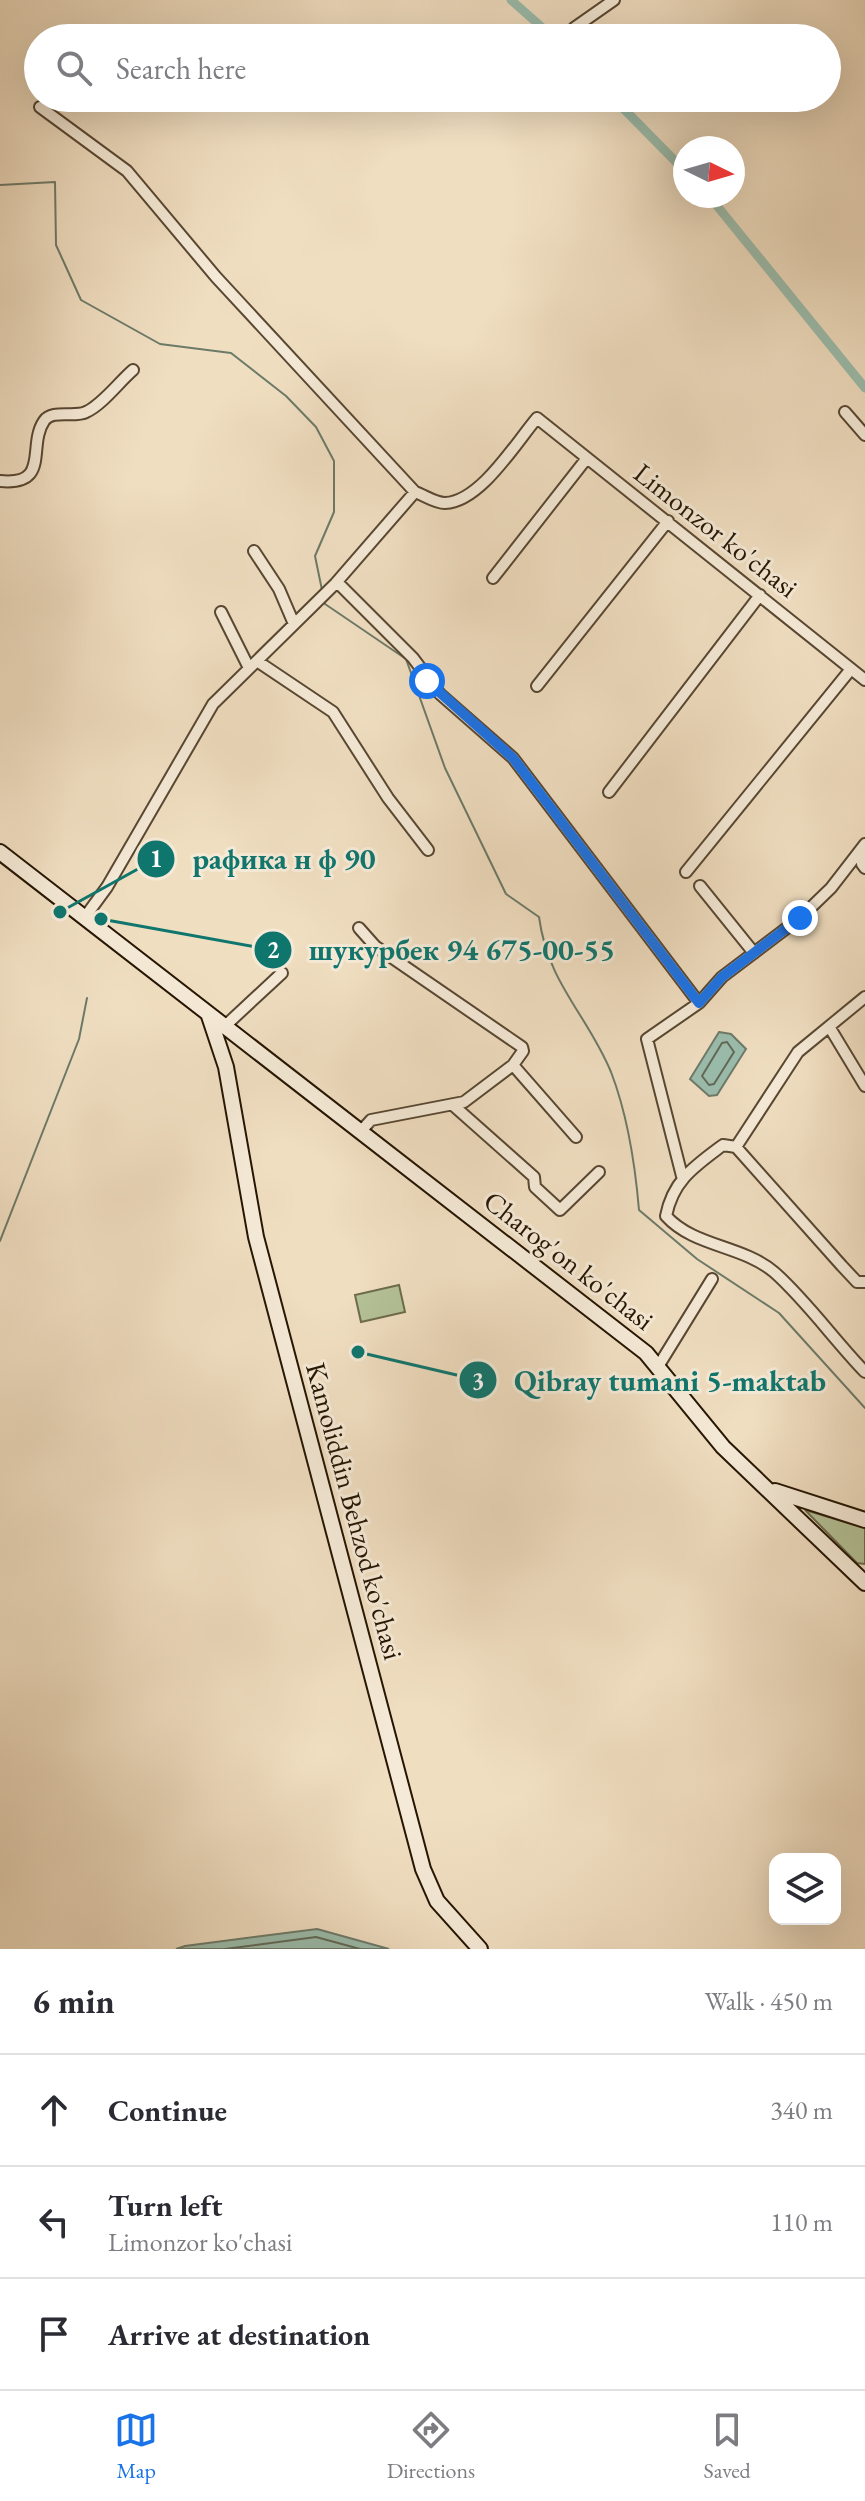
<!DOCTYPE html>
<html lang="en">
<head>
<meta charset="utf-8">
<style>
	body { margin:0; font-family:"EB Garamond",serif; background:#f7f7f7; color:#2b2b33 }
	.controls { position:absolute; right:24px; bottom:24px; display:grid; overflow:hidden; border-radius:16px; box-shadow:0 8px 32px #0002 }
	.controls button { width:72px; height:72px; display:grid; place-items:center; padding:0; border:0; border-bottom:2px solid #e1e1e2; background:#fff; color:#2b2b33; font:40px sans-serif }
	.compass { position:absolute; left:673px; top:136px; width:72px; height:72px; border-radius:50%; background:#fff; box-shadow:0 8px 32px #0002; rotate:95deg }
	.stop { position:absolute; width:24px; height:24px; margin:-18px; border:6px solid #1a73e8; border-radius:50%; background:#fff }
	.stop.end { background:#1a73e8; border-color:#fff; box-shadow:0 2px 8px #0008 }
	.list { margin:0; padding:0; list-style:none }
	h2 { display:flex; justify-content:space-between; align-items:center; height:104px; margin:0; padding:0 32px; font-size:34px }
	h2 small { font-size:26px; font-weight:400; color:#7c7c81 }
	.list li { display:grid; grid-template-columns:52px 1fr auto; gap:24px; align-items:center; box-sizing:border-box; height:112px; padding:0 32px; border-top:2px solid #e1e1e2 }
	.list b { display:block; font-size:30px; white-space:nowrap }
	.list p { margin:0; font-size:26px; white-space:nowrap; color:#7c7c81 }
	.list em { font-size:26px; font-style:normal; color:#7c7c81 }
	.icon { flex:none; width:44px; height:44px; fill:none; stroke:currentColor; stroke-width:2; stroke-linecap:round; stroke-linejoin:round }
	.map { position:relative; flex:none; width:865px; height:1949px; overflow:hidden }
	.search { position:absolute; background:#fff; box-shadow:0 8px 32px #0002; left:24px; right:24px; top:24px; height:88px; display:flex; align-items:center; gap:20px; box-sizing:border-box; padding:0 28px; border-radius:44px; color:#7c7c81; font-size:30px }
	.sheet { height:440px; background:#fff }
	nav { display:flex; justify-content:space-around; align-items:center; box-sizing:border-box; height:112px; border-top:2px solid #e1e1e2; background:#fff; font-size:22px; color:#7c7c81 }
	nav a { display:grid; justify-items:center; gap:4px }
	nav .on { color:#1a73e8 }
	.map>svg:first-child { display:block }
	.green { fill:#b4c298; stroke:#6c6c4d; stroke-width:2 }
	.water { fill:#9bbdad; stroke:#6c7a69; stroke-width:2 }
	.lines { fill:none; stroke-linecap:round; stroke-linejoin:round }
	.shore { stroke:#606958; stroke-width:2 }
	.stream { stroke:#6c7a69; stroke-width:2 }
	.canal { stroke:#9bbdad; stroke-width:9 }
	.street-casing { stroke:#584732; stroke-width:14 }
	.secondary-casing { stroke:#251502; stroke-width:18 }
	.street { stroke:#f5ead7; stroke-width:10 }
	.secondary { stroke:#f5ead7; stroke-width:14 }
	.route { stroke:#1a73e8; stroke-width:10 }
	.labels { text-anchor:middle; stroke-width:6; stroke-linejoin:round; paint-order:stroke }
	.street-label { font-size:28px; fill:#251502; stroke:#f5ead7 }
	.leader { fill:none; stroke:#0f766e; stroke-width:3 }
	.callout-dot { fill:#0f766e; stroke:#f5ead7; stroke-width:3 }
	.mark-label { font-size:24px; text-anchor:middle; font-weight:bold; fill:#fff }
	.callout-label { font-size:30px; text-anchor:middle; font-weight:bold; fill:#0f766e; stroke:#f5ead7; stroke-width:6; stroke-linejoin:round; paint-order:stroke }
</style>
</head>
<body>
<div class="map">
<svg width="865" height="1949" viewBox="0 0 865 1949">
	<rect width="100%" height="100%" fill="#f0dec1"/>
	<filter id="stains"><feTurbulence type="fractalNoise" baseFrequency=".0025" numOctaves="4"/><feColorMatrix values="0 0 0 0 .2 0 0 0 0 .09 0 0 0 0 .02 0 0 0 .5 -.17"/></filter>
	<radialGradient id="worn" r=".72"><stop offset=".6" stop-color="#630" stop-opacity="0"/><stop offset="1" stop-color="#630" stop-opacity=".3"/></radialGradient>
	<path class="green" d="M 399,1285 L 405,1312 L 361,1322 L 355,1295 Z
		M 805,1510 L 865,1528 L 865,1564 L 857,1563 Z"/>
	<path class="water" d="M 719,1032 L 731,1034 L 746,1049 L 717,1095 L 709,1096 L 690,1079 Z
		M 317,1929 L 389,1949 L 176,1949 L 185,1946 Z"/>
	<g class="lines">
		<path class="shore" d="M 727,1042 L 734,1052 L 714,1084 L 709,1085 L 702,1076 L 722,1043 Z
			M 225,1949 L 316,1937 L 360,1949"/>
		<path class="stream" d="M 0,185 L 55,182 L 56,245 L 81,300 L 160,344 L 231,353 L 286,396 L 316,427 L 334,461 L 334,512 L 315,556 L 322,590
			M 324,600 L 325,604 L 406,659 L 445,768 L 506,894 L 539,917 C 548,984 587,1014 611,1072 C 628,1116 635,1163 639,1210 L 697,1259 L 779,1313 L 865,1408
			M 0,1241 L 79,1039 L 87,998"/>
		<path class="canal" d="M 511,0 L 554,38
			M 613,98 L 685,171
			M 709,196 L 865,388"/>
		<defs>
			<path id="street" d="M 574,28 L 614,0
				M 40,107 L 127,171 L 216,277 L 415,492 C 424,495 435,503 445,503 C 480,502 515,444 537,418 L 865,680
				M 845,412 L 865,435
				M 0,481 C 51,486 27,446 44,421 C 52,409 75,418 86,412 C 102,405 119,382 133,370
				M 254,551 L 279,589 L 294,624
				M 493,578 L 587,458
				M 337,582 L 413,658 L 440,694 L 513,758 L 699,1003
				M 221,612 L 249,668
				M 257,661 L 333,712 L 388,798 L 428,850
				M 537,686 L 668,521
				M 609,792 L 760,595
				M 863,847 L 862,864 L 865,868
				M 686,872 L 851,669
				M 700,886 L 754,953
				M 85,917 L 107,887 L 213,704 L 335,584 L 415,492
				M 359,928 L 375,946 L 522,1047 L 523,1051 L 513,1065 L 464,1102 L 371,1120 L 362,1130
				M 225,1026 L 282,973
				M 830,1028 L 865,1086
				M 513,1065 L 576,1137
				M 454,1106 L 534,1177 L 535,1187 L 560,1210 L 599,1172
				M 736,1147 L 798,1052 L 865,997
				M 682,1176 L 647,1039 L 699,1003 L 722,977 L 800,918 L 831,888 L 865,844
				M 865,1282 L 857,1282 L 842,1266 L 736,1147 L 723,1145 C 695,1166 673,1180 666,1216 C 694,1247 742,1245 774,1272 C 805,1299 835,1341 865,1372
				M 659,1365 L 712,1279"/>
			<path id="secondary" d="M 0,852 L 646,1353 L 723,1447 L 865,1583
				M 209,1016 L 226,1067 L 256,1237 L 423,1869 L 437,1901 L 480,1949
				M 775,1491 L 865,1520"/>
		</defs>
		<use href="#street" class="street-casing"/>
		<use href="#secondary" class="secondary-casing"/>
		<use href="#street" class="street"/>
		<use href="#secondary" class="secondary"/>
	</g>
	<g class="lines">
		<path class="route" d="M 427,681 L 513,758 L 699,1003 L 722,977 L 800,918"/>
	</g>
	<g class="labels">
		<g class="street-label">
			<text transform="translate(716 530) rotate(38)" y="10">Limonzor ko'chasi</text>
			<text transform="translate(569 1260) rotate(38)" y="10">Charog'on ko'chasi</text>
			<text transform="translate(355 1511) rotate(75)" y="10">Kamoliddin Behzod ko'chasi</text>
		</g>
	</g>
	<path class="leader" d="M60 912L156 859M101 919L273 950M358 1352L478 1380"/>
	<g class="callout-dot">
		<circle cx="60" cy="912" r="8"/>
		<circle cx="101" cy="919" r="8"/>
		<circle cx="358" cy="1352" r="8"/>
		<circle cx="156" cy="859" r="20"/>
		<circle cx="273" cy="950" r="20"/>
		<circle cx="478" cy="1380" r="20"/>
	</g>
	<g class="mark-label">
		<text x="156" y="867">1</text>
		<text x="273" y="958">2</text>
		<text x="478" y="1389">3</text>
	</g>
	<g class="callout-label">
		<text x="284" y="869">рафика н ф 90</text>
		<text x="462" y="960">шукурбек 94 675-00-55</text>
		<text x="670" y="1391">Qibray tumani 5-maktab</text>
	</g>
	<rect width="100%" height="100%" filter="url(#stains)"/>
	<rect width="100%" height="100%" fill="url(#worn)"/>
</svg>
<div class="controls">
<button><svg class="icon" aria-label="layers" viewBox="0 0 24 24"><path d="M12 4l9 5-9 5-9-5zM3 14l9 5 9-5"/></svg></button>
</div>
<svg class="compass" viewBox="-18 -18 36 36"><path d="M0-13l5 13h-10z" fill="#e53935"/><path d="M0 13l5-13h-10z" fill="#7c7c81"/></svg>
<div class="stop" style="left:427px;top:681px"></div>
<div class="stop end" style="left:800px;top:918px"></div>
<div class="search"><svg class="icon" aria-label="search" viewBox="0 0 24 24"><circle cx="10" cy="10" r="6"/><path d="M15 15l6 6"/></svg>Search here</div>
</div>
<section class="sheet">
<h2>6 min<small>Walk · 450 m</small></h2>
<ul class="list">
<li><svg class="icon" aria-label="ahead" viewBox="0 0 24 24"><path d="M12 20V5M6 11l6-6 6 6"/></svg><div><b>Continue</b></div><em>340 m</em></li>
<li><svg class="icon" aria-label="left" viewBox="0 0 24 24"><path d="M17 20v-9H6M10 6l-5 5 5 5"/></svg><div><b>Turn left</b><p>Limonzor ko'chasi</p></div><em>110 m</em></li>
<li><svg class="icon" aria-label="arrive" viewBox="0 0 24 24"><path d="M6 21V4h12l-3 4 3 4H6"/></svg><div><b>Arrive at destination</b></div></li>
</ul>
</section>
<nav>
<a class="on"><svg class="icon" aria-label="map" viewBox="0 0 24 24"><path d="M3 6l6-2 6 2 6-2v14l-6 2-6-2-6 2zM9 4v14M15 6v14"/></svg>Map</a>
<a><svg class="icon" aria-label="directions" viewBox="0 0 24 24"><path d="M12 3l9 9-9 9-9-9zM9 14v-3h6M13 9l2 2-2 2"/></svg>Directions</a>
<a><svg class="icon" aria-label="saved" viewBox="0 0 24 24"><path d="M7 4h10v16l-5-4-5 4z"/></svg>Saved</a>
</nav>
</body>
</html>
